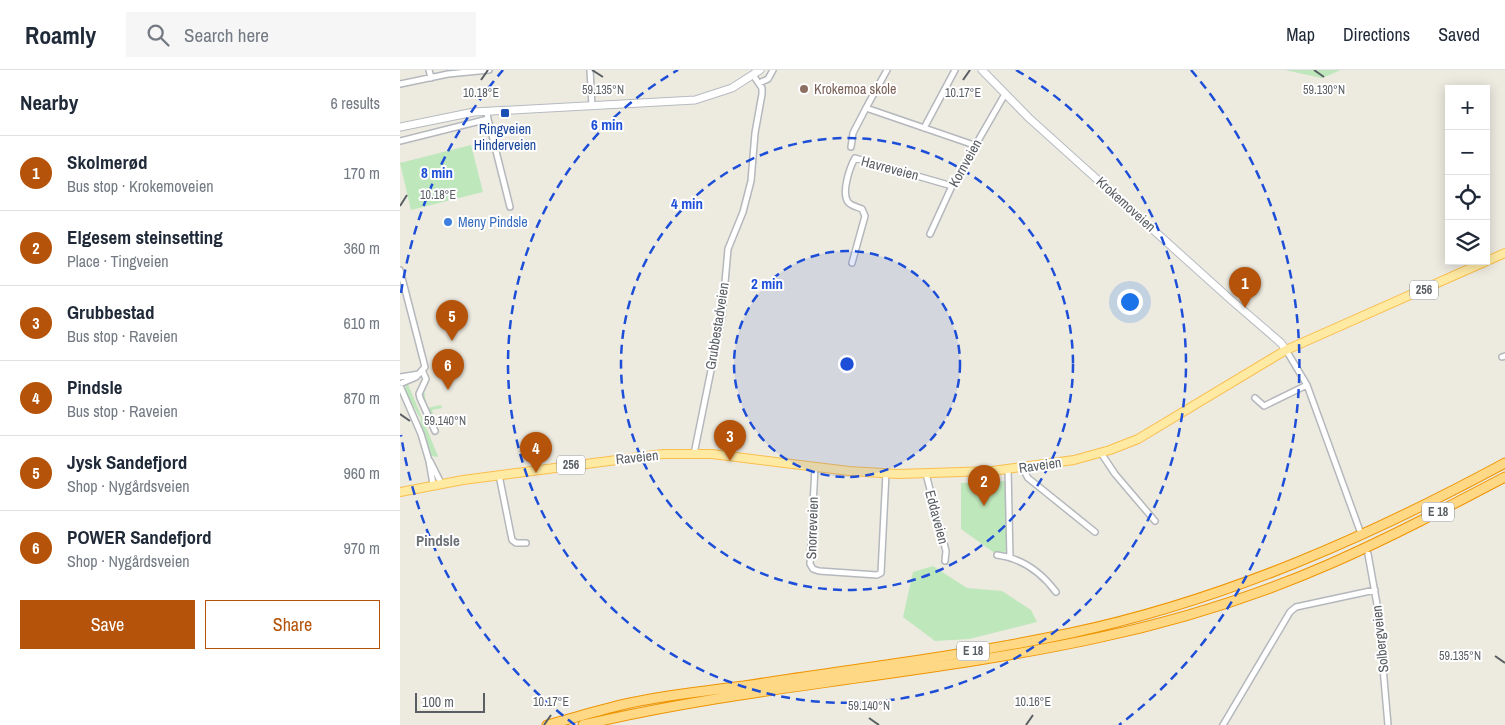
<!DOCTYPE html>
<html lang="en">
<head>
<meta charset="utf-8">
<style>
	body { margin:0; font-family:"Archivo Narrow",sans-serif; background:#f6f6f7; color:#1f2937 }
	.controls { position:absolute; right:15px; top:15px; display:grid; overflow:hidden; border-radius:0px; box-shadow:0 2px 12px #0003 }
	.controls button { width:45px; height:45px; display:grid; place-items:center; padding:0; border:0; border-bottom:1px solid #e0e1e3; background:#fff; color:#1f2937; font:25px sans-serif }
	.scale { position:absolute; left:15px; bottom:12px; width:70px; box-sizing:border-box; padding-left:5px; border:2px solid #595e63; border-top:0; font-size:14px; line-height:18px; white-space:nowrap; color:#595e63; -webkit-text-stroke:4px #fff; paint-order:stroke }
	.you { position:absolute; left:729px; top:231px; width:18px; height:18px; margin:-12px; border:4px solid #fff; border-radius:50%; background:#1a73e8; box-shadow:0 0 0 8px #1a73e833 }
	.badge { display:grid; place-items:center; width:32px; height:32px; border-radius:50%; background:#b45309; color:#fff; font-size:16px; font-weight:700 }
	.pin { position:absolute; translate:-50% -41px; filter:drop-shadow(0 1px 2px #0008) }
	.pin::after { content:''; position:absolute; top:26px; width:18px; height:15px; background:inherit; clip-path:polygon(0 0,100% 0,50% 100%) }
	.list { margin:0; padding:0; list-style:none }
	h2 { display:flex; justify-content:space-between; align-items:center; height:65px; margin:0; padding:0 20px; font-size:21px }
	h2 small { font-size:16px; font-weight:400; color:#747a83 }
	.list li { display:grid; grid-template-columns:32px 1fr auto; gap:15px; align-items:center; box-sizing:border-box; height:75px; padding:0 20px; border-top:1px solid #e0e1e3 }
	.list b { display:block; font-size:19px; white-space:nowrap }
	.list p { margin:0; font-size:16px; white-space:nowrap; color:#747a83 }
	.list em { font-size:16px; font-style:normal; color:#747a83 }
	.actions { display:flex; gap:10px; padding:15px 20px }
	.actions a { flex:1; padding:11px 0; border:1px solid #b45309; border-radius:0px; text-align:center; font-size:18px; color:#b45309 }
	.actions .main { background:#b45309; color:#fff }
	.icon { flex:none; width:28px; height:28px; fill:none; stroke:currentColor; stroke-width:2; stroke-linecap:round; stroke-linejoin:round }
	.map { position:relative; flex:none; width:1105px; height:655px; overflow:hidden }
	header { display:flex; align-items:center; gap:30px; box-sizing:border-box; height:70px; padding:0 25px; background:#fff; border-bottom:1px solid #e0e1e3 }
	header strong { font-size:24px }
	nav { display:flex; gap:28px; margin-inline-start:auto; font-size:18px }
	.search { width:350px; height:45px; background:#f6f6f7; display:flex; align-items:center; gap:12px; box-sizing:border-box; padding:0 18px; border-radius:0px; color:#747a83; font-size:19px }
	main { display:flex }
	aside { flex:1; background:#fff }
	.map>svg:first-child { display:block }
	.green { fill:#bee7bb }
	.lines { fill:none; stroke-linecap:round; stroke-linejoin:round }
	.street-casing { stroke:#b4b8bc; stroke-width:8 }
	.secondary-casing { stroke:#b6bbc1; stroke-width:9 }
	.primary-casing { stroke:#fabe4d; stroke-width:10 }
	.highway-casing { stroke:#ee9400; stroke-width:11 }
	.street { stroke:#fff; stroke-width:5 }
	.secondary { stroke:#fff; stroke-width:7 }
	.primary { stroke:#ffeaa4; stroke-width:8 }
	.highway { stroke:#ffd886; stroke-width:9 }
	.ticks { fill:none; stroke:#595e63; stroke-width:2 }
	.ring { fill:none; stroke:#1d4ed8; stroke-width:2.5; stroke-dasharray:9 6 }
	.education-dot { fill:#8d6e63; stroke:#fff; stroke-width:2 }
	.transit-dot { fill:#1a4fb4; stroke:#fff; stroke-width:2 }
	.shop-dot { fill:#3f7fe0; stroke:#fff; stroke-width:2 }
	.labels { text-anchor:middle; stroke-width:4; stroke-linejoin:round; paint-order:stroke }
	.shield { fill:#fff; stroke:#8b8e92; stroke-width:1 }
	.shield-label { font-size:12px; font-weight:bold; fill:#595e63 }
	.education-label { font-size:14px; fill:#785e54; stroke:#fff; text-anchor:start }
	.transit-label { font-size:14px; fill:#164399; stroke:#fff }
	.street-label { font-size:14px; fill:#595e63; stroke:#fff }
	.shop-label { font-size:14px; fill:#366cbe; stroke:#fff; text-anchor:start }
	.neighbourhood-label { font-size:15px; font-weight:bold; fill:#6a7075; stroke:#fff }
	.ticks-label { font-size:12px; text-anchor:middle; fill:#595e63; stroke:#fff; stroke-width:4; stroke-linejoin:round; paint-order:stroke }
	.centre { fill:#1d4ed8; stroke:#fff; stroke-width:2.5 }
	.ring-label { font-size:15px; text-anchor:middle; font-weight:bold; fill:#1d4ed8; stroke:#fff; stroke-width:4; stroke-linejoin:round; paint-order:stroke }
</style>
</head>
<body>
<header>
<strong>Roamly</strong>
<div class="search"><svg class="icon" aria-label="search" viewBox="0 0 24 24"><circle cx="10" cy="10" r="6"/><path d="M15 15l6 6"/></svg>Search here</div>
<nav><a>Map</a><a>Directions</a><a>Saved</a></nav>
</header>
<main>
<aside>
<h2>Nearby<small>6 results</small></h2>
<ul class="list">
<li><span class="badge">1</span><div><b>Skolmerød</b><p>Bus stop · Krokemoveien</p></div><em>170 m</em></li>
<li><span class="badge">2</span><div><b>Elgesem steinsetting</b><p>Place · Tingveien</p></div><em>360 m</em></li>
<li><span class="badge">3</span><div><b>Grubbestad</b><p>Bus stop · Raveien</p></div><em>610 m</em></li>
<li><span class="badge">4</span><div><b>Pindsle</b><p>Bus stop · Raveien</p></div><em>870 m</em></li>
<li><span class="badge">5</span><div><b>Jysk Sandefjord</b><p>Shop · Nygårdsveien</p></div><em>960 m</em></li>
<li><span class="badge">6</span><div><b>POWER Sandefjord</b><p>Shop · Nygårdsveien</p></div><em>970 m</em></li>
</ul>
<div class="actions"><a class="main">Save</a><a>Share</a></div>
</aside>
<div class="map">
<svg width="1105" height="655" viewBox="0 0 1105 655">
	<rect width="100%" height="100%" fill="#edeae0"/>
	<path class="green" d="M 885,0 L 941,0 L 922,8 Z
		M 71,75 L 83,122 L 11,140 L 0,93 Z
		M 7,312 L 38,386 L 38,387 L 31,386 L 20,356 L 21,349 L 4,321 Z
		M 24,320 L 27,338 L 41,335 L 42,338 L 32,340 L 36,355 L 34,355 L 21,325 Z
		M 607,411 L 608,479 L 603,484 L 593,482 L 561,459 L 561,413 Z
		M 533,496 L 567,518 L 602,521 L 631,540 L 637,552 L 569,569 L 535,571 L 503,547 L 513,502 Z"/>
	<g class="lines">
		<defs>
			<path id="street" d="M 29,0 L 31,8
				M 190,0 L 192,36
				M 359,13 L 368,9 L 373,0
				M 0,14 L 48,4 L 89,0
				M 466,38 L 487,0
				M 88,49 L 110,137
				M 524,58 L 555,0
				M 0,71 L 88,49 L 87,42
				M 451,77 L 453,63 L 466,38 L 574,75
				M 530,164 L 552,116 L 605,24
				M 452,193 L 465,146 L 462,139 C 458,137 451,136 448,132 C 441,122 450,97 455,88 L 552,116
				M 0,200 L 25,297 L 16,307 L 2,313
				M 886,280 L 907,315 L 960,461
				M 1102,287 L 1105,286
				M 23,302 L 26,309 L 19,324 L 20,328 L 35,361
				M 0,307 L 19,304
				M 1,318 L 21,364 L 29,391 L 33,414
				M 855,328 L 864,336 L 907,315
				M 701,383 L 715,404 L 755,451
				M 294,384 L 322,246 L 328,179 L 343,142 L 351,111 L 355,63 L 362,24 L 362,18 L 353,5
				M 30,391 L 41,413
				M 415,397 L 410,494 L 413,499 L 419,501 L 477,505 L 481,503 L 486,403
				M 622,397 L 628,408 L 695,462
				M 608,399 L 610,488
				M 526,404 L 546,481 L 545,491
				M 99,405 L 112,470 L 116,473 L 126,473
				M 968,484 L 978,540 L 988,655
				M 597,485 C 621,488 641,502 656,522
				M 823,655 L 890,542 L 896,537 L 975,520"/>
			<path id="secondary" d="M 582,0 L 629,48 L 830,229 L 881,273 L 886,280
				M 0,57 L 74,42 L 295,30 L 332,18 L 360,0"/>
			<path id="primary" d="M 0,422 L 63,410 L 263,384 L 312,384 L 449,401 L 498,404 L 592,401 L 674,390 L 710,380 L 738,369 L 886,280 L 1105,183"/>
			<path id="highway" d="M 147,655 C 174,648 202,639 230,633 C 267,625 306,621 344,616 C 453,599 563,586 671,563 C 825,530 968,467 1105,393
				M 183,655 C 352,615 527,605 697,568 C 777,551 857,526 932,493 C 991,467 1048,437 1105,407"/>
		</defs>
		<use href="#street" class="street-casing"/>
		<use href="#secondary" class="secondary-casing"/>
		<use href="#primary" class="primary-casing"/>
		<use href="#highway" class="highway-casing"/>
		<use href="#street" class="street"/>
		<use href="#secondary" class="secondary"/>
		<use href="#primary" class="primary"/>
		<use href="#highway" class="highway"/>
	</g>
	<path class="ticks" d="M 192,0 L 203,7M 914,0 L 924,7M 81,10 L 88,0M 563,10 L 570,0M 0,136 L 7,125M 0,344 L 10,351M 1095,586 L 1105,593M 469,648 L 479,655M 144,655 L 151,645M 626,655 L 633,645"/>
	<circle cx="447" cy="294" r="113" fill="#1d4ed8" fill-opacity=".12"/>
	<g class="ring">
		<circle cx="447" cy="294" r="113"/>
		<circle cx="447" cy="294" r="226"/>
		<path d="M616 0A339 339 0 1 1 278 0"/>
		<path d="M175 655A452 452 0 0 1 1 365M1 223A452 452 0 0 1 103 0M791 0A452 452 0 0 1 719 655"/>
	</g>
	<circle class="education-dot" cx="404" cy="19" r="5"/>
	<rect class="transit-dot" x="100" y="38" width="10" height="10" rx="2.5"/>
	<circle class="shop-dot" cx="48" cy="152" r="5"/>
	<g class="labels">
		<g class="shield">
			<rect x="1010" y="210.5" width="28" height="19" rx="4"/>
			<rect x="157" y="385.5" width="28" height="19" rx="4"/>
			<rect x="1022" y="432.5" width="32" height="19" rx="4"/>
			<rect x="557" y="571.5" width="32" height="19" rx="4"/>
		</g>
		<g class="shield-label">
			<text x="1024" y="224">256</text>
			<text x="171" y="399">256</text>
			<text x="1038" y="446">E 18</text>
			<text x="573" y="585">E 18</text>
		</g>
		<g class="education-label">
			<text x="414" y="24">Krokemoa skole</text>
		</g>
		<g class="transit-label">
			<text x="105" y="64">Ringveien<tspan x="105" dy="16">Hinderveien</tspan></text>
		</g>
		<g class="street-label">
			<text transform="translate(565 93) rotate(-61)" y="5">Kornveien</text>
			<text transform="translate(490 98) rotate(15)" y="5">Havreveien</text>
			<text transform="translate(726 134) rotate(42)" y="5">Krokemoveien</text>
			<text transform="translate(317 256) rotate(-81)" y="5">Grubbestadveien</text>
			<text transform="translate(237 387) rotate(-6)" y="5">Raveien</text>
			<text transform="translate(640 395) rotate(-8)" y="5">Raveien</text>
			<text transform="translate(537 447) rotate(75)" y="5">Eddaveien</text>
			<text transform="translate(412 458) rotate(-88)" y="5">Snorreveien</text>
			<text transform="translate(980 569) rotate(-96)" y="5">Solbergveien</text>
		</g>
		<g class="shop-label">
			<text x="58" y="157">Meny Pindsle</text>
		</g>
		<g class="neighbourhood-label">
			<text x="38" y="476">Pindsle</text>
		</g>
	</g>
	<g class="ticks-label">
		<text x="203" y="24">59.135°N</text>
		<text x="924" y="24">59.130°N</text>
		<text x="563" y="27">10.17°E</text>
		<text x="81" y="27">10.18°E</text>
		<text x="38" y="129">10.18°E</text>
		<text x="45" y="355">59.140°N</text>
		<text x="1060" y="590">59.135°N</text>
		<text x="151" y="636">10.17°E</text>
		<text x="633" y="636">10.16°E</text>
		<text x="469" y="640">59.140°N</text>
	</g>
	<circle cx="447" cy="294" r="8" class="centre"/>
	<g class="ring-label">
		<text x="207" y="60">6 min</text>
		<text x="37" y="108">8 min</text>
		<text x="287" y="139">4 min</text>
		<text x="367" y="219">2 min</text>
	</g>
</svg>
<div class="controls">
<button>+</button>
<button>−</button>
<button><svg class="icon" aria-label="locate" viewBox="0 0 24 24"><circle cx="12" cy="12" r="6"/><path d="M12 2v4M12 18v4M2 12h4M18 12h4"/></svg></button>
<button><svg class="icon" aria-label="layers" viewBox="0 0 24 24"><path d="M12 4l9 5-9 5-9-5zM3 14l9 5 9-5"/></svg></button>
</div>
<div class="scale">100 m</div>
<div class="you"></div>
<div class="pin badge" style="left:845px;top:238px">1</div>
<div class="pin badge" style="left:584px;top:436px">2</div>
<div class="pin badge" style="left:330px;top:391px">3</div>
<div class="pin badge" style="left:136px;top:403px">4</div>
<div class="pin badge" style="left:52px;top:271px">5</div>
<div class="pin badge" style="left:48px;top:320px">6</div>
</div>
</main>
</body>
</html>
